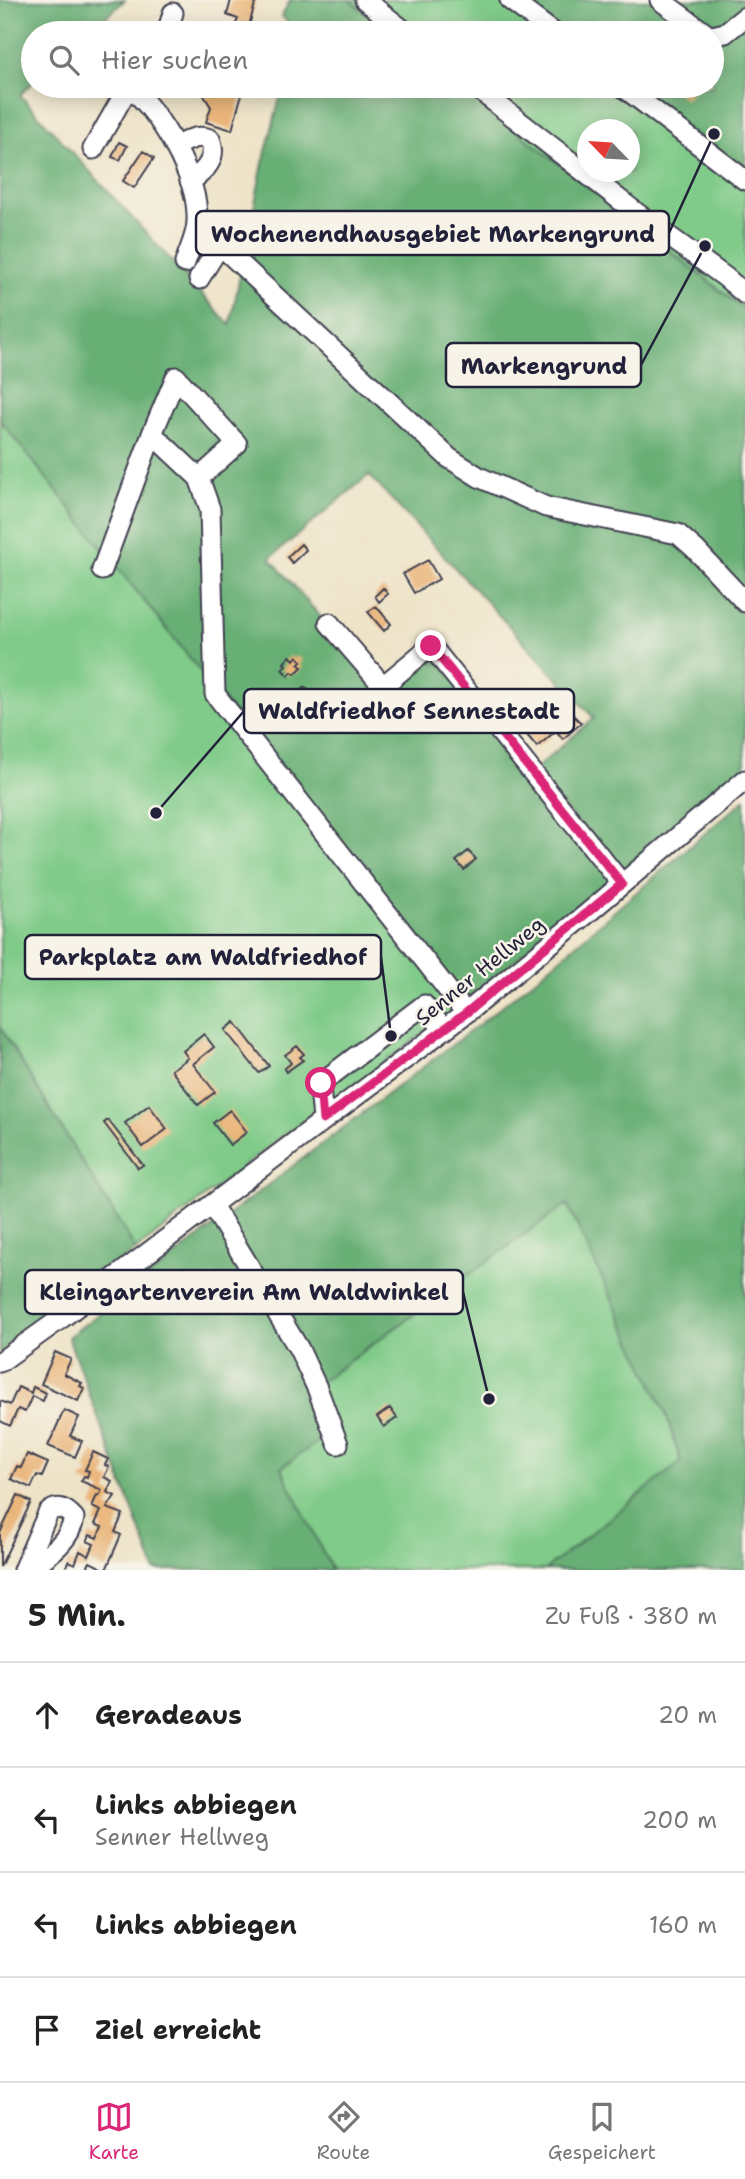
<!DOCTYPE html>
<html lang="de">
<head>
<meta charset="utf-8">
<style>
	body { margin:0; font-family:"Shantell Sans",sans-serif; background:#f2f2f2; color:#222 }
	.compass { position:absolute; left:577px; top:119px; width:63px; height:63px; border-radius:50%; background:#fff; box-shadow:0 4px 18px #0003; rotate:295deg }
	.stop { position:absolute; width:21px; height:21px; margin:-16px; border:5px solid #db2777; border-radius:50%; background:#fff }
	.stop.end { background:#db2777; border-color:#fff; box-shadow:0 2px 7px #0008 }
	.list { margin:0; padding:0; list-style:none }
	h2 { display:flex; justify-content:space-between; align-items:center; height:91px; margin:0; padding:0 28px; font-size:30px }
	h2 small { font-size:23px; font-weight:400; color:#767676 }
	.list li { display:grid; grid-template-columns:46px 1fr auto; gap:21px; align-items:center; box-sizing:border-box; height:105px; padding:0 28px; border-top:2px solid #e0e0e0 }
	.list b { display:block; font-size:26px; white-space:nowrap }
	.list p { margin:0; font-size:23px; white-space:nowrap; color:#767676 }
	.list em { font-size:23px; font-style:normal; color:#767676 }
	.icon { flex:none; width:38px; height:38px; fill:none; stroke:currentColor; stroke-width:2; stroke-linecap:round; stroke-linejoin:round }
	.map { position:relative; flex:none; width:745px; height:1570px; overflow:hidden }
	.search { position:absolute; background:#fff; box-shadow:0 4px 18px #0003; left:21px; right:21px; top:21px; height:77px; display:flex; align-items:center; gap:18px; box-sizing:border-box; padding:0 24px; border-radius:38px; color:#767676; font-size:26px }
	.sheet { height:511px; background:#fff }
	nav { display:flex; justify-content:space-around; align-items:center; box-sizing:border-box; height:98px; border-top:2px solid #e0e0e0; background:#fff; font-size:19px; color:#767676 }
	nav a { display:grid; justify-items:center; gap:4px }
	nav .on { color:#db2777 }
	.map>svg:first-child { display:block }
	.green { fill:#80cb89; stroke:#517662; stroke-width:2; fill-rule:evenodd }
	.forest { fill:#68af75; stroke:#456858; stroke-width:2 }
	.building { fill:#eab57a }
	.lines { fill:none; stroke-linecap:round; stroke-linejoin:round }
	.minor-casing { stroke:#413f50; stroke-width:23 }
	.minor { stroke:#fff; stroke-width:19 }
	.route { stroke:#db2777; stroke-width:9 }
	.labels { text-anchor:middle; stroke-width:5; stroke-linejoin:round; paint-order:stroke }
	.street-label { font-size:21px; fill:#22223b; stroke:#f7f3e8 }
	.leader { fill:none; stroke:#22223b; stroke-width:2.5 }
	.callout-dot { fill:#22223b; stroke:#f7f3e8; stroke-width:2.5 }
	.callout { fill:#f7f3e8; stroke:#22223b; stroke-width:2.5 }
	.callout-label { font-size:23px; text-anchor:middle; font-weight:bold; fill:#22223b }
</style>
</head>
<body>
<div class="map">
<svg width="745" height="1570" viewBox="0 0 745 1570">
	<rect width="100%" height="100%" fill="#f7f3e8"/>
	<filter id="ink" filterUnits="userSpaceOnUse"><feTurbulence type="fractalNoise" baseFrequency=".0143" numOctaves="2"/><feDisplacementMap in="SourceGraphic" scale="14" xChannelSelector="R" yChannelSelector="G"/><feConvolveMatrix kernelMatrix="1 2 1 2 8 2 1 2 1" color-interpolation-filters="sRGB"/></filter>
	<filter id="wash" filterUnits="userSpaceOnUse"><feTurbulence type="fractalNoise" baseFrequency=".00686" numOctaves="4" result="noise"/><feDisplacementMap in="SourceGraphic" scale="28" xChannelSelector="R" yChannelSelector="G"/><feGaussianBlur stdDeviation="1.57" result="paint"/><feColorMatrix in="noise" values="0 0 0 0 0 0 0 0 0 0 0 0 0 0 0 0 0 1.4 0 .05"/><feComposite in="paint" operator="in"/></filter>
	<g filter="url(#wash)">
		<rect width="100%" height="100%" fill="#eee3c7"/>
		<path class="green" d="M 349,0 L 745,0 L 745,309 L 459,86 L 712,86 L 712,33 L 392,33 ZM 588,130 L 630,130 L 630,172 L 588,172 Z
			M 0,420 L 464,1002 L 330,1104 L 293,1128 L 136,1250 L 0,1027 Z
			M 567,1203 L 665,1411 L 681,1462 L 545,1570 L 332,1570 L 280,1467 L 330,1431 L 314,1387 Z"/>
		<path class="forest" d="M 0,0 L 125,0 L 88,33 L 33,33 L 33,82 L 20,95 L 230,325 L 263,163 L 283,86 L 459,86 L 745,310 L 745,768 L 619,875 L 534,770 L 594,718 L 369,475 L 270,558 L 384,691 L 432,652 L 614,879 L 464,1002 L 0,420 Z
			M 290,0 L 349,0 L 392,33 L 297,33 L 282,16 Z
			M 516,0 L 745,0 L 745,175 L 628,86 L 712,86 L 712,33 L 559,33 Z
			M 745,799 L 745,1570 L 545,1570 L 681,1462 L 665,1411 L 567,1204 L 314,1386 L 331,1432 L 281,1468 L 332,1570 L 155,1570 L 68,1337 L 481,1023 L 538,977 Z
			M 0,1027 L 136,1250 L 0,1353 Z"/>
		<g id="blocks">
			<path class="building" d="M 231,0 L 256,0 L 247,33 L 232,33 L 238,19 L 227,15 Z
				M 198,86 L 244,86 L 232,130 L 206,122 L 211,107 Z
				M 679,86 L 692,86 L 694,88 L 686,99 L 675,91 Z
				M 119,142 L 127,146 L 120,160 L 112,157 Z
				M 143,151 L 154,158 L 134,188 L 123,181 Z
				M 301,544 L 306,550 L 292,563 L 287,557 Z
				M 428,560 L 439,579 L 414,593 L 403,574 Z
				M 383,588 L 388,594 L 379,602 L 375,596 Z
				M 376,606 L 391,624 L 384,631 L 368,612 Z
				M 290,656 L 294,660 L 297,656 L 302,661 L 298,664 L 302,667 L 295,674 L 292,672 L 288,676 L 282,669 L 286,665 L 284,663 Z
				M 305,687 L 313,695 L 302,707 L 293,698 Z
				M 573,715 L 581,723 L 563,739 L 557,732 Z
				M 548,717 L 558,729 L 537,747 L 527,735 Z
				M 468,851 L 476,859 L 464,870 L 456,861 Z
				M 235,1022 L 269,1066 L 259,1073 L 225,1030 Z
				M 204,1034 L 214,1047 L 193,1064 L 215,1092 L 198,1105 L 171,1070 L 188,1058 L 183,1051 Z
				M 297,1046 L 304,1054 L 300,1057 L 303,1060 L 286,1072 L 284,1069 L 291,1063 L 285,1055 Z
				M 149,1105 L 167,1129 L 143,1147 L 125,1123 Z
				M 230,1110 L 247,1132 L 230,1145 L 213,1123 Z
				M 108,1120 L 143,1165 L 138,1168 L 104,1123 Z
				M 55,1352 L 71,1359 L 64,1374 L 82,1383 L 80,1386 L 84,1388 L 78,1401 L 41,1384 Z
				M 18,1387 L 31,1393 L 33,1387 L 46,1393 L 43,1401 L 32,1396 L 25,1412 L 18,1409 L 10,1426 L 0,1421 L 0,1404 L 1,1401 L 10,1405 Z
				M 390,1408 L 397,1418 L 384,1427 L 377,1417 Z
				M 64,1410 L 79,1417 L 70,1436 L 82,1441 L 75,1457 L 48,1446 Z
				M 93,1452 L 108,1459 L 105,1465 L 109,1467 L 104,1477 L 112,1481 L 107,1492 L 115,1496 L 107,1508 L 123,1514 L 115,1532 L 121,1535 L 106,1570 L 90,1562 L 86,1570 L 65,1570 L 68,1561 L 75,1564 L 80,1551 L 89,1556 L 94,1544 L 87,1541 L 90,1535 L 97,1538 L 102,1527 L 95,1524 L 101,1511 L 92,1507 L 97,1495 L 99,1496 L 102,1490 L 81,1481 L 84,1476 L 87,1477 L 89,1471 L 85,1470 Z
				M 27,1454 L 48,1463 L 42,1477 L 37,1475 L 31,1488 L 11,1479 L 17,1466 L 21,1468 Z
				M 18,1495 L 31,1502 L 0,1567 L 0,1533 Z"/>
		</g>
	</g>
	<g filter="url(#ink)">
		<use href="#blocks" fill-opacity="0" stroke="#413f50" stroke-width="2"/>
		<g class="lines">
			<defs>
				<path id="minor" d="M 365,0 L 407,33
					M 510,0 L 554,33
					M 660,0 L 705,33
					M 167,33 L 173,13
					M 712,36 L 725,33 L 745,17
					M 129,86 C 161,114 199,178 197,221 C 197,235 189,250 185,263
					M 474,86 L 638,214 L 725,277 L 745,294
					M 622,86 L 745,180
					M 175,147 C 187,141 196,134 210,139 C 218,158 205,172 190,181
					M 93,149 L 129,86
					M 197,221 L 220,245 L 449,458 L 479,477 L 546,507 L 678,534 L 695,549 L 745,602
					M 199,279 L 220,245
					M 199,478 L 210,509 L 215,694 L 466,1013
					M 102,570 L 152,434 L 176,377 L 237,444 L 199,478 L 152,434
					M 329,623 L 383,686 L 431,646 L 622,884
					M 323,1120 L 320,1087 L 321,1083 L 424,1005 L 444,1030
					M 212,1205 L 299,1349 L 317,1388 L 338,1444
					M 0,1362 L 63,1317 L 466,1013 L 589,912 L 745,780
					M 23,1570 L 48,1513 C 58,1504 66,1509 74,1518 C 70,1542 47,1556 28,1570"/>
			</defs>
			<use href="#minor" class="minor-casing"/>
			<use href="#minor" class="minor"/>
		</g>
	</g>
	<g class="lines" filter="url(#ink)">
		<path class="route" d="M 321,1083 L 320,1087 L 323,1120 L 466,1013 L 622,884 L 431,646"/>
	</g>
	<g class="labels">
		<g class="street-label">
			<text transform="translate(480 971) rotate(-39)" y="7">Senner Hellweg</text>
		</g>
	</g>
	<path class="leader" d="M714 134L669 233M705 246L641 365M156 813L244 711M391 1036L381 957M489 1399L463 1292"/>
	<g class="callout-dot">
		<circle cx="714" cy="134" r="7"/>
		<circle cx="705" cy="246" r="7"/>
		<circle cx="156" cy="813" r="7"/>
		<circle cx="391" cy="1036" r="7"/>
		<circle cx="489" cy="1399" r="7"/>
	</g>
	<g class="callout">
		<rect x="196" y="211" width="473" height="44" rx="7"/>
		<rect x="446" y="343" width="195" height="44" rx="7"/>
		<rect x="244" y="689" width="330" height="44" rx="7"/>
		<rect x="25" y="935" width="356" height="44" rx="7"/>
		<rect x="25" y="1270" width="438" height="44" rx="7"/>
	</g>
	<g class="callout-label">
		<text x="433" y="242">Wochenendhausgebiet Markengrund</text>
		<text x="544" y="374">Markengrund</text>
		<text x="409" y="719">Waldfriedhof Sennestadt</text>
		<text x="203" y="965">Parkplatz am Waldfriedhof</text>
		<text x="244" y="1300">Kleingartenverein Am Waldwinkel</text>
	</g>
</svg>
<svg class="compass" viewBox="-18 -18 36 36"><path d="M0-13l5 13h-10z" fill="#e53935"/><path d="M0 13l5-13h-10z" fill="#767676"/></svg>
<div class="stop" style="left:321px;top:1083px"></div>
<div class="stop end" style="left:431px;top:646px"></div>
<div class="search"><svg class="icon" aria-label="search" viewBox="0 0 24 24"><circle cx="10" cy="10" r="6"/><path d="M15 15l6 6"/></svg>Hier suchen</div>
</div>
<section class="sheet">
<h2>5 Min.<small>Zu Fuß · 380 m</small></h2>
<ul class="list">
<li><svg class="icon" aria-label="ahead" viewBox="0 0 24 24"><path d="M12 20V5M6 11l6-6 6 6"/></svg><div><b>Geradeaus</b></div><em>20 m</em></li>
<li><svg class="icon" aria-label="left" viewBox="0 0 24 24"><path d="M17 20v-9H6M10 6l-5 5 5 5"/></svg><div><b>Links abbiegen</b><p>Senner Hellweg</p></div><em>200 m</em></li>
<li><svg class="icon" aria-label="left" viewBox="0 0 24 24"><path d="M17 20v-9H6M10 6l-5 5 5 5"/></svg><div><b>Links abbiegen</b></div><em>160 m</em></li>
<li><svg class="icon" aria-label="arrive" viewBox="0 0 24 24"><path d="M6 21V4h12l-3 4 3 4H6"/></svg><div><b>Ziel erreicht</b></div></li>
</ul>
</section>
<nav>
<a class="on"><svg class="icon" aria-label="map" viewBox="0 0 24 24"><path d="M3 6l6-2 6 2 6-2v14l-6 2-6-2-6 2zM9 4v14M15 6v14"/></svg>Karte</a>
<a><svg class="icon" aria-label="directions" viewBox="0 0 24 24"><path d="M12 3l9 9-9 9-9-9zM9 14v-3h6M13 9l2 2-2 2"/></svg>Route</a>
<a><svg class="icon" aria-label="saved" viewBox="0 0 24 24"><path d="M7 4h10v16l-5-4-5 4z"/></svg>Gespeichert</a>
</nav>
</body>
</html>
